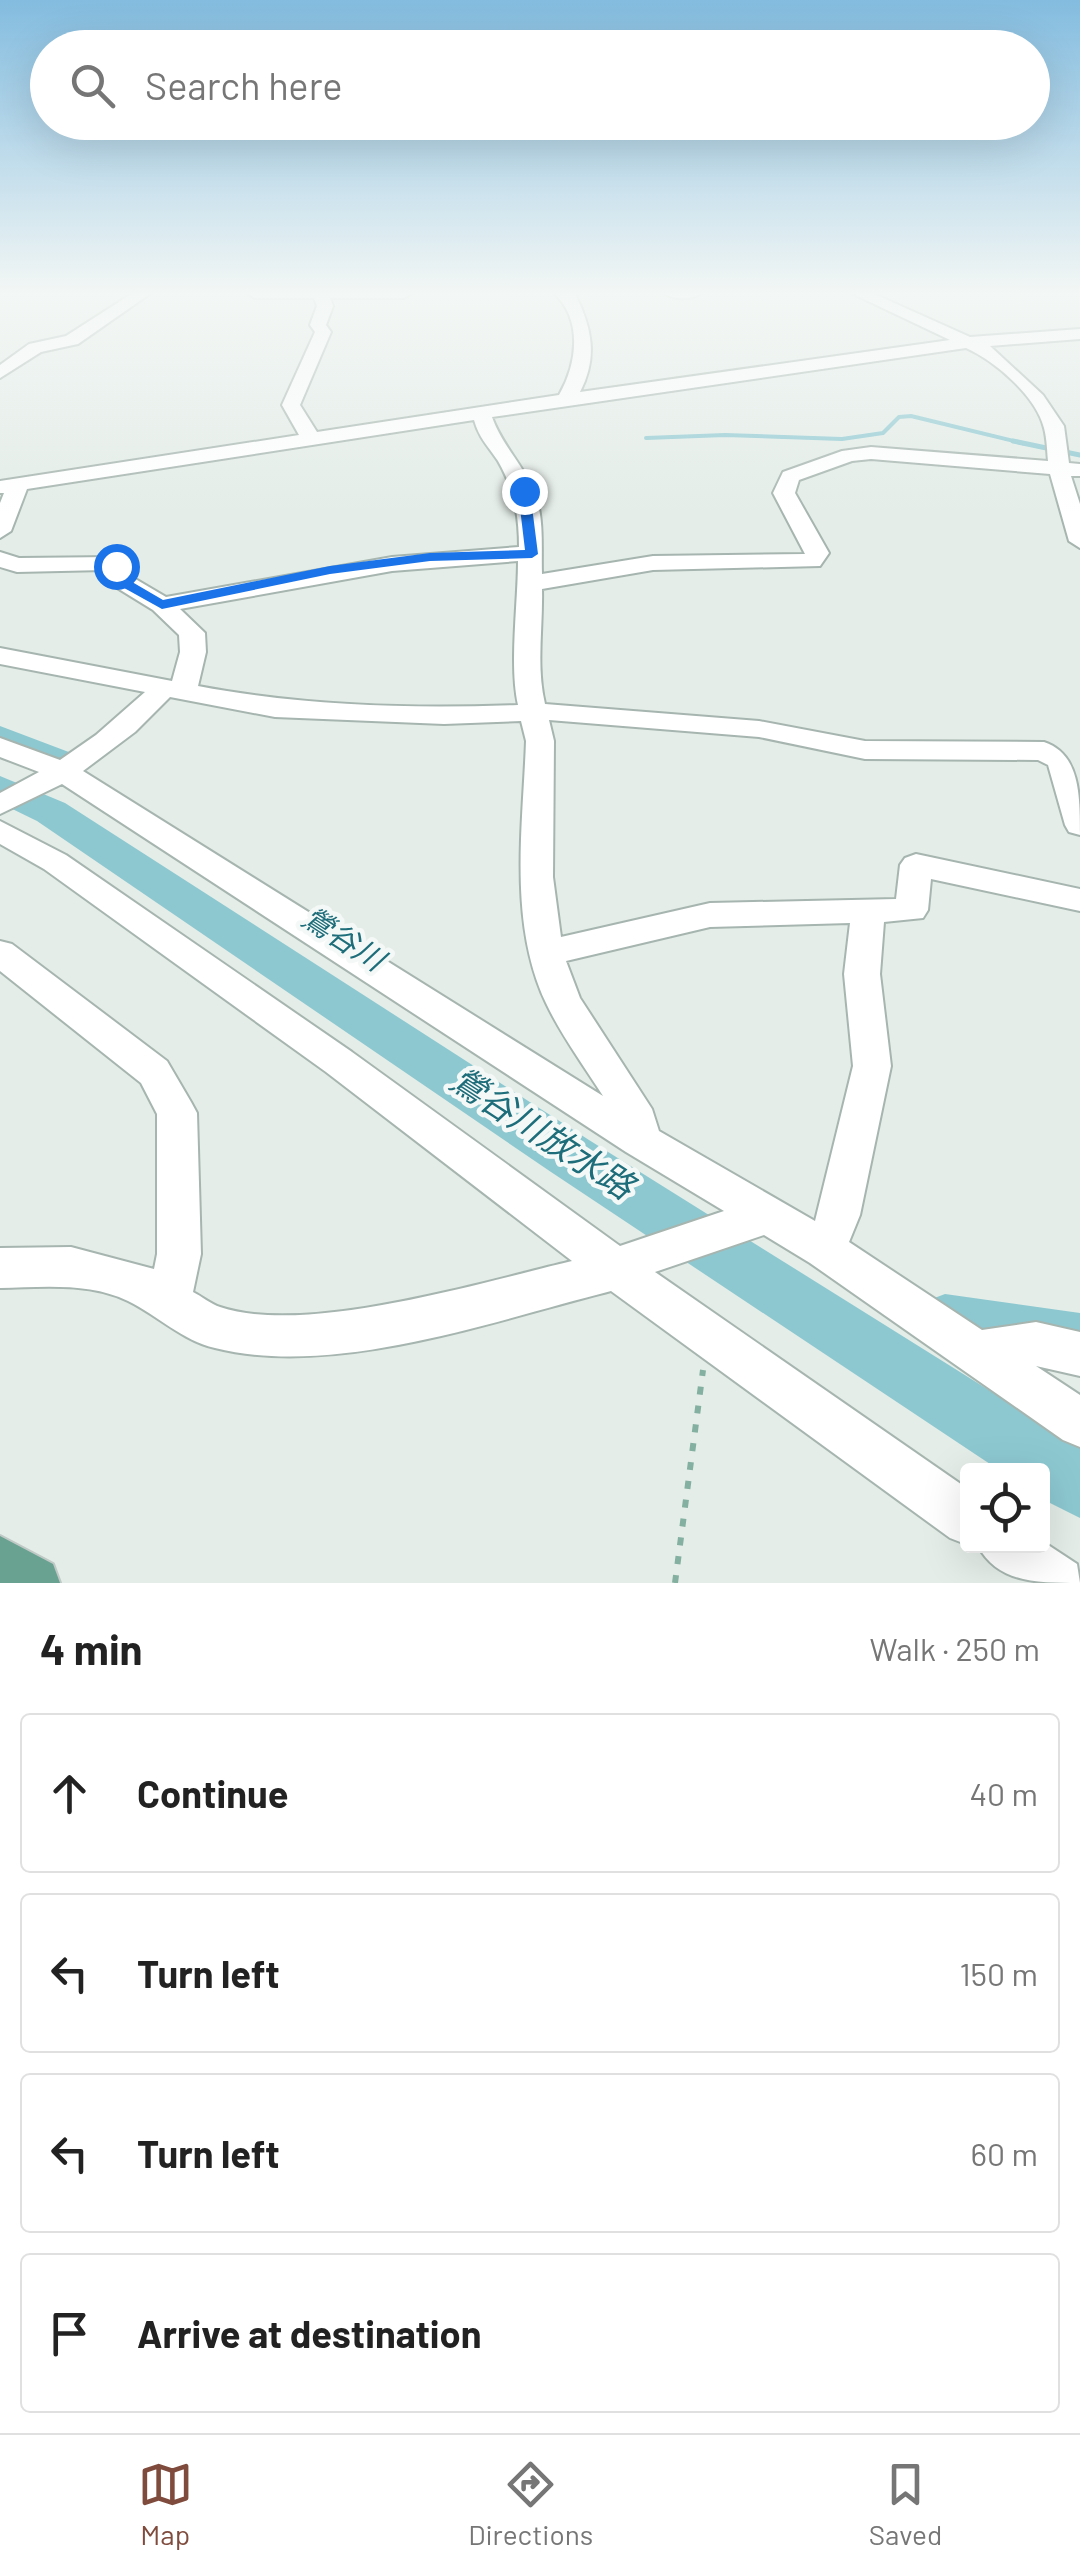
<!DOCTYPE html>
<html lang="en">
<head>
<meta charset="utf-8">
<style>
	body { margin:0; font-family:Barlow,"Noto Sans JP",sans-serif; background:#f6f6f6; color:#222 }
	.controls { position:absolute; right:30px; bottom:30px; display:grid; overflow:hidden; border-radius:10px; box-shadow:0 10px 40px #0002 }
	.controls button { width:90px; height:90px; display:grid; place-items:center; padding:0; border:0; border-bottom:2px solid #e0e0e0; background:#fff; color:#222; font:50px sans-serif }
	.stop { position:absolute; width:30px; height:30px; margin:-22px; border:8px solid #1a73e8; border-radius:50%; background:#fff }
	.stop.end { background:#1a73e8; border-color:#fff; box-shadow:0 2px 10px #0008 }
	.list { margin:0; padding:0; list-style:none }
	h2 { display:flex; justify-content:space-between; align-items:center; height:130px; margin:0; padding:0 40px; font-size:42px }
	h2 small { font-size:32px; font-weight:400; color:#767676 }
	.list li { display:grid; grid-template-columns:65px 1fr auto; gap:30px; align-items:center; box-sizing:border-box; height:160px; margin:0 20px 20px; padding:0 20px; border:2px solid #e0e0e0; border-radius:10px }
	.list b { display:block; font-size:38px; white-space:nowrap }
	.list em { font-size:32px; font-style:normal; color:#767676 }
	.icon { flex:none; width:55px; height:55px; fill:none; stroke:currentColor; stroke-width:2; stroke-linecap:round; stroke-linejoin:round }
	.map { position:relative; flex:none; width:1080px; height:1583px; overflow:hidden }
	.search { position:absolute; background:#fff; box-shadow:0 10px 40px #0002; left:30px; right:30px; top:30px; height:110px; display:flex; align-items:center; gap:25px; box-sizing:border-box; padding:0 35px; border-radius:55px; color:#767676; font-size:38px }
	.sheet { height:850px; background:#fff }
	nav { display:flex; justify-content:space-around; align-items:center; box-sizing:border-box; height:140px; border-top:2px solid #e0e0e0; background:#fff; font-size:28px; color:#767676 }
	nav a { display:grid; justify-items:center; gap:5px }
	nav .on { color:#7f4b3d }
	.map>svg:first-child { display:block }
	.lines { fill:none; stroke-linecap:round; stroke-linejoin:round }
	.stream-far1 { stroke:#8dc8d1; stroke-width:4 }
	.stream { stroke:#8dc8d1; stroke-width:5 }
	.river { fill:#8dc8d1; fill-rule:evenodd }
	.minor-casing { stroke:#a6b5af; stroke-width:4 }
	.major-casing { stroke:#c1c9c7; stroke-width:4 }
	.path { stroke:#84b0a1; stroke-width:6; stroke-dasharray:8 11; stroke-linecap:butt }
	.minor { fill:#fff; fill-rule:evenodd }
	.major { fill:#69a291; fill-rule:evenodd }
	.route { fill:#1a73e8 }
	.labels { text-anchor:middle; stroke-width:9; stroke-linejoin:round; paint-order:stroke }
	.water-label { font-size:30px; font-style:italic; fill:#1e6d7a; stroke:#f4f9f7 }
	.near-water-label { font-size:35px; font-style:italic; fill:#1e6d7a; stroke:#f4f9f7 }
</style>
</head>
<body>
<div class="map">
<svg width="1080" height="1583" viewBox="0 0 1080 1583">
	<rect width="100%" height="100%" fill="#e4ede8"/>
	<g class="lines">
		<path class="stream-far1" d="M 646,438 L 725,435 L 842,439 L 883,433 L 899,417 L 911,416 L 1026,444"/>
		<path class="stream" d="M 1013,441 L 1080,455"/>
		<path class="river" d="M 0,726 L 74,754 L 79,762 L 74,770 L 60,774 L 46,770 L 0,751 Z
			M 0,776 L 65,803 L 589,1140 L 1080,1447 L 1080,1518 L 1042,1499 L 1042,1470 L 999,1470 L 551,1172 L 37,821 L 0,803 Z
			M 945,1294 L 1080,1313 L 1080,1371 L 945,1350 L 924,1342 L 915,1322 L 924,1302 Z"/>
		<defs>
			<path id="minor" d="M 133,293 L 151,293 L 78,344 L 41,352 L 0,378 L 0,365 L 29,344 L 66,336 Z
				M 247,293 L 412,293 L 404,298 L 330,298 L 333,306 L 326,325 L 331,332 L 300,405 L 317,432 L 559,395 C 577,364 583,320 554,293 L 575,294 C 592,328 598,357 580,392 L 950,340 L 851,293 L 872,293 L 970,337 L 1080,329 L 1080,339 L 990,346 L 1043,395 L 1064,426 L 1069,463 L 1080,464 L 1080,476 L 1071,476 L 1080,504 L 1080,548 L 1069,541 L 1050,474 L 871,459 L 852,461 L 799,480 L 795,493 L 829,553 L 820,566 L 653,570 L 542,589 C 543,627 536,667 545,704 L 759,721 L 865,741 L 1044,742 C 1080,754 1080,795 1080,835 L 1069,832 L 1065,825 L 1048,765 L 1038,760 L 865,759 L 759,737 L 549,720 L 554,741 L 553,877 L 561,937 L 710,903 L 896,899 L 900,865 L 905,858 L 916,854 L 1080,889 L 1080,911 L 931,879 L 928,910 L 923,918 L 884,922 L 880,974 L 891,1066 L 860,1215 L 849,1242 L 982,1330 L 1036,1322 L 1080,1332 L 1080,1376 L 1036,1366 L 1080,1395 L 1080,1447 L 1063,1440 L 810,1263 L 764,1235 L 655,1272 L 968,1489 L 968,1545 L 950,1538 L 611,1291 C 493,1321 334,1378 215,1348 C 183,1341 157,1315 128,1301 C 90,1282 41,1287 0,1288 L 0,1248 L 71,1247 L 154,1269 L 157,1254 L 157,1114 L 141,1083 L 0,971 L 0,941 L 12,944 L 167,1061 L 191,1102 L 197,1113 L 201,1254 L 193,1292 C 201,1296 211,1304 220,1307 C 305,1336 483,1282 572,1261 L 326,1072 L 44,869 L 0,844 L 0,821 L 66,855 L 352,1052 L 620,1246 L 724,1211 L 626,1152 L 62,784 L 0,814 L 0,793 L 39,772 L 0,757 L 0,738 L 60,760 L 96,735 L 145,692 L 0,664 L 0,648 L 172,681 L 180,652 L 179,635 L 153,610 L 114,586 L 105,570 L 17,572 L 0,567 L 0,552 L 19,558 L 113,557 L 123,560 L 132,577 L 166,597 L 392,557 L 519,547 C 519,515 514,489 498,461 C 488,446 479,438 474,420 L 27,489 L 11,531 L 0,538 L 0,503 L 4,493 L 0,493 L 0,481 L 299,435 L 282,405 L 315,332 L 310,325 L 317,306 L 314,298 L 255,298 ZM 966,348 C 995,361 1036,396 1044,428 C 1047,439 1047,451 1048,461 L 871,447 L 842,451 L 783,472 L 773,493 L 805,554 L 653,556 L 542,574 C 541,547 545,513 532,487 C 520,461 501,443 492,417 ZM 518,561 C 518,603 509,665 518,705 C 410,709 304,706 198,686 L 206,652 L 205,633 L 180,609 L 392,571 ZM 170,697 L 275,717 L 444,724 L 521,721 L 526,741 C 523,826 508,923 546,1003 C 561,1035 584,1066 603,1096 L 83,771 L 135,732 ZM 850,923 L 844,974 L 853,1066 L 815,1221 L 659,1131 L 652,1109 L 580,998 L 566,961 L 710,927 Z
				M 664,293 L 701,293 C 693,300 672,300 664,293 Z
				M 1042,1541 L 1077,1564 L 1080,1583 C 1037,1583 998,1583 978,1546 L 1042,1546 Z"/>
			<path id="major" d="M 0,1536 L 53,1564 L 60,1583 L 0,1583 Z"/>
		</defs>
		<use href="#minor" class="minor-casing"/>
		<use href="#major" class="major-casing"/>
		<path class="path" d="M 675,1583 L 703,1370"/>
		<use href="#minor" class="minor"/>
		<use href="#major" class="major"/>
	</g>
	<linearGradient id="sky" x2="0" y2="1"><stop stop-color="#83bcdf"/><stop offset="0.57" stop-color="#f3f7f5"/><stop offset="1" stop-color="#f3f7f5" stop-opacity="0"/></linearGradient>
	<rect width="1080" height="514" fill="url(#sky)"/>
	<path class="route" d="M 524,488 L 530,491 L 538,554 L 532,558 L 430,561 L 330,574 L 162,609 L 117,584 L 109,566 L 120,563 L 127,579 L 163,600 L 330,566 L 430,553 L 525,550 L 518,491 Z"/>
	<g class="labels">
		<g class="water-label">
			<text transform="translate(343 939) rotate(33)" y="10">鶯谷川</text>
		</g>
		<g class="near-water-label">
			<text transform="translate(542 1133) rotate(33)" y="12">鶯谷川放水路</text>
		</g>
	</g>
</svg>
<div class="controls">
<button><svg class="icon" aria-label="locate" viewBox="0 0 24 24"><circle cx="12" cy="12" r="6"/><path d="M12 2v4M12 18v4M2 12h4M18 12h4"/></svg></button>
</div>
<div class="stop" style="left:116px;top:566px"></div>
<div class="stop end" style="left:524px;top:491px"></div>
<div class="search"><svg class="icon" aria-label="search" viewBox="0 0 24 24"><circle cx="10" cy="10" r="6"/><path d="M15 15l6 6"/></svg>Search here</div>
</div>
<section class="sheet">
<h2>4 min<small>Walk · 250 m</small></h2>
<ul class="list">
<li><svg class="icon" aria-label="ahead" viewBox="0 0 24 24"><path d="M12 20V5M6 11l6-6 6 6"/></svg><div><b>Continue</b></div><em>40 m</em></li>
<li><svg class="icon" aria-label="left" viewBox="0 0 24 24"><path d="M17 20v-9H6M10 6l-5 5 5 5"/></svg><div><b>Turn left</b></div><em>150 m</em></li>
<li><svg class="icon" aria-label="left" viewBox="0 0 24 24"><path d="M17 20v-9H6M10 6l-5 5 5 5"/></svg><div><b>Turn left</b></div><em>60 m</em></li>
<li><svg class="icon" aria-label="arrive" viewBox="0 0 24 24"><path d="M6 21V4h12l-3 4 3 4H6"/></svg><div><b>Arrive at destination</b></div></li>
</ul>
</section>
<nav>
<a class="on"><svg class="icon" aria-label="map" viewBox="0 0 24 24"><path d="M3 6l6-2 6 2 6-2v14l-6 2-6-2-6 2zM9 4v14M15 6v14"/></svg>Map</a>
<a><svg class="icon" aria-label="directions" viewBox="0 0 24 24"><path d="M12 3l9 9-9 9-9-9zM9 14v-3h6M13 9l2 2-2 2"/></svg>Directions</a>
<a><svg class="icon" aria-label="saved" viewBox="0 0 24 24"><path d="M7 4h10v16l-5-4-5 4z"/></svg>Saved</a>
</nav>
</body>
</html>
